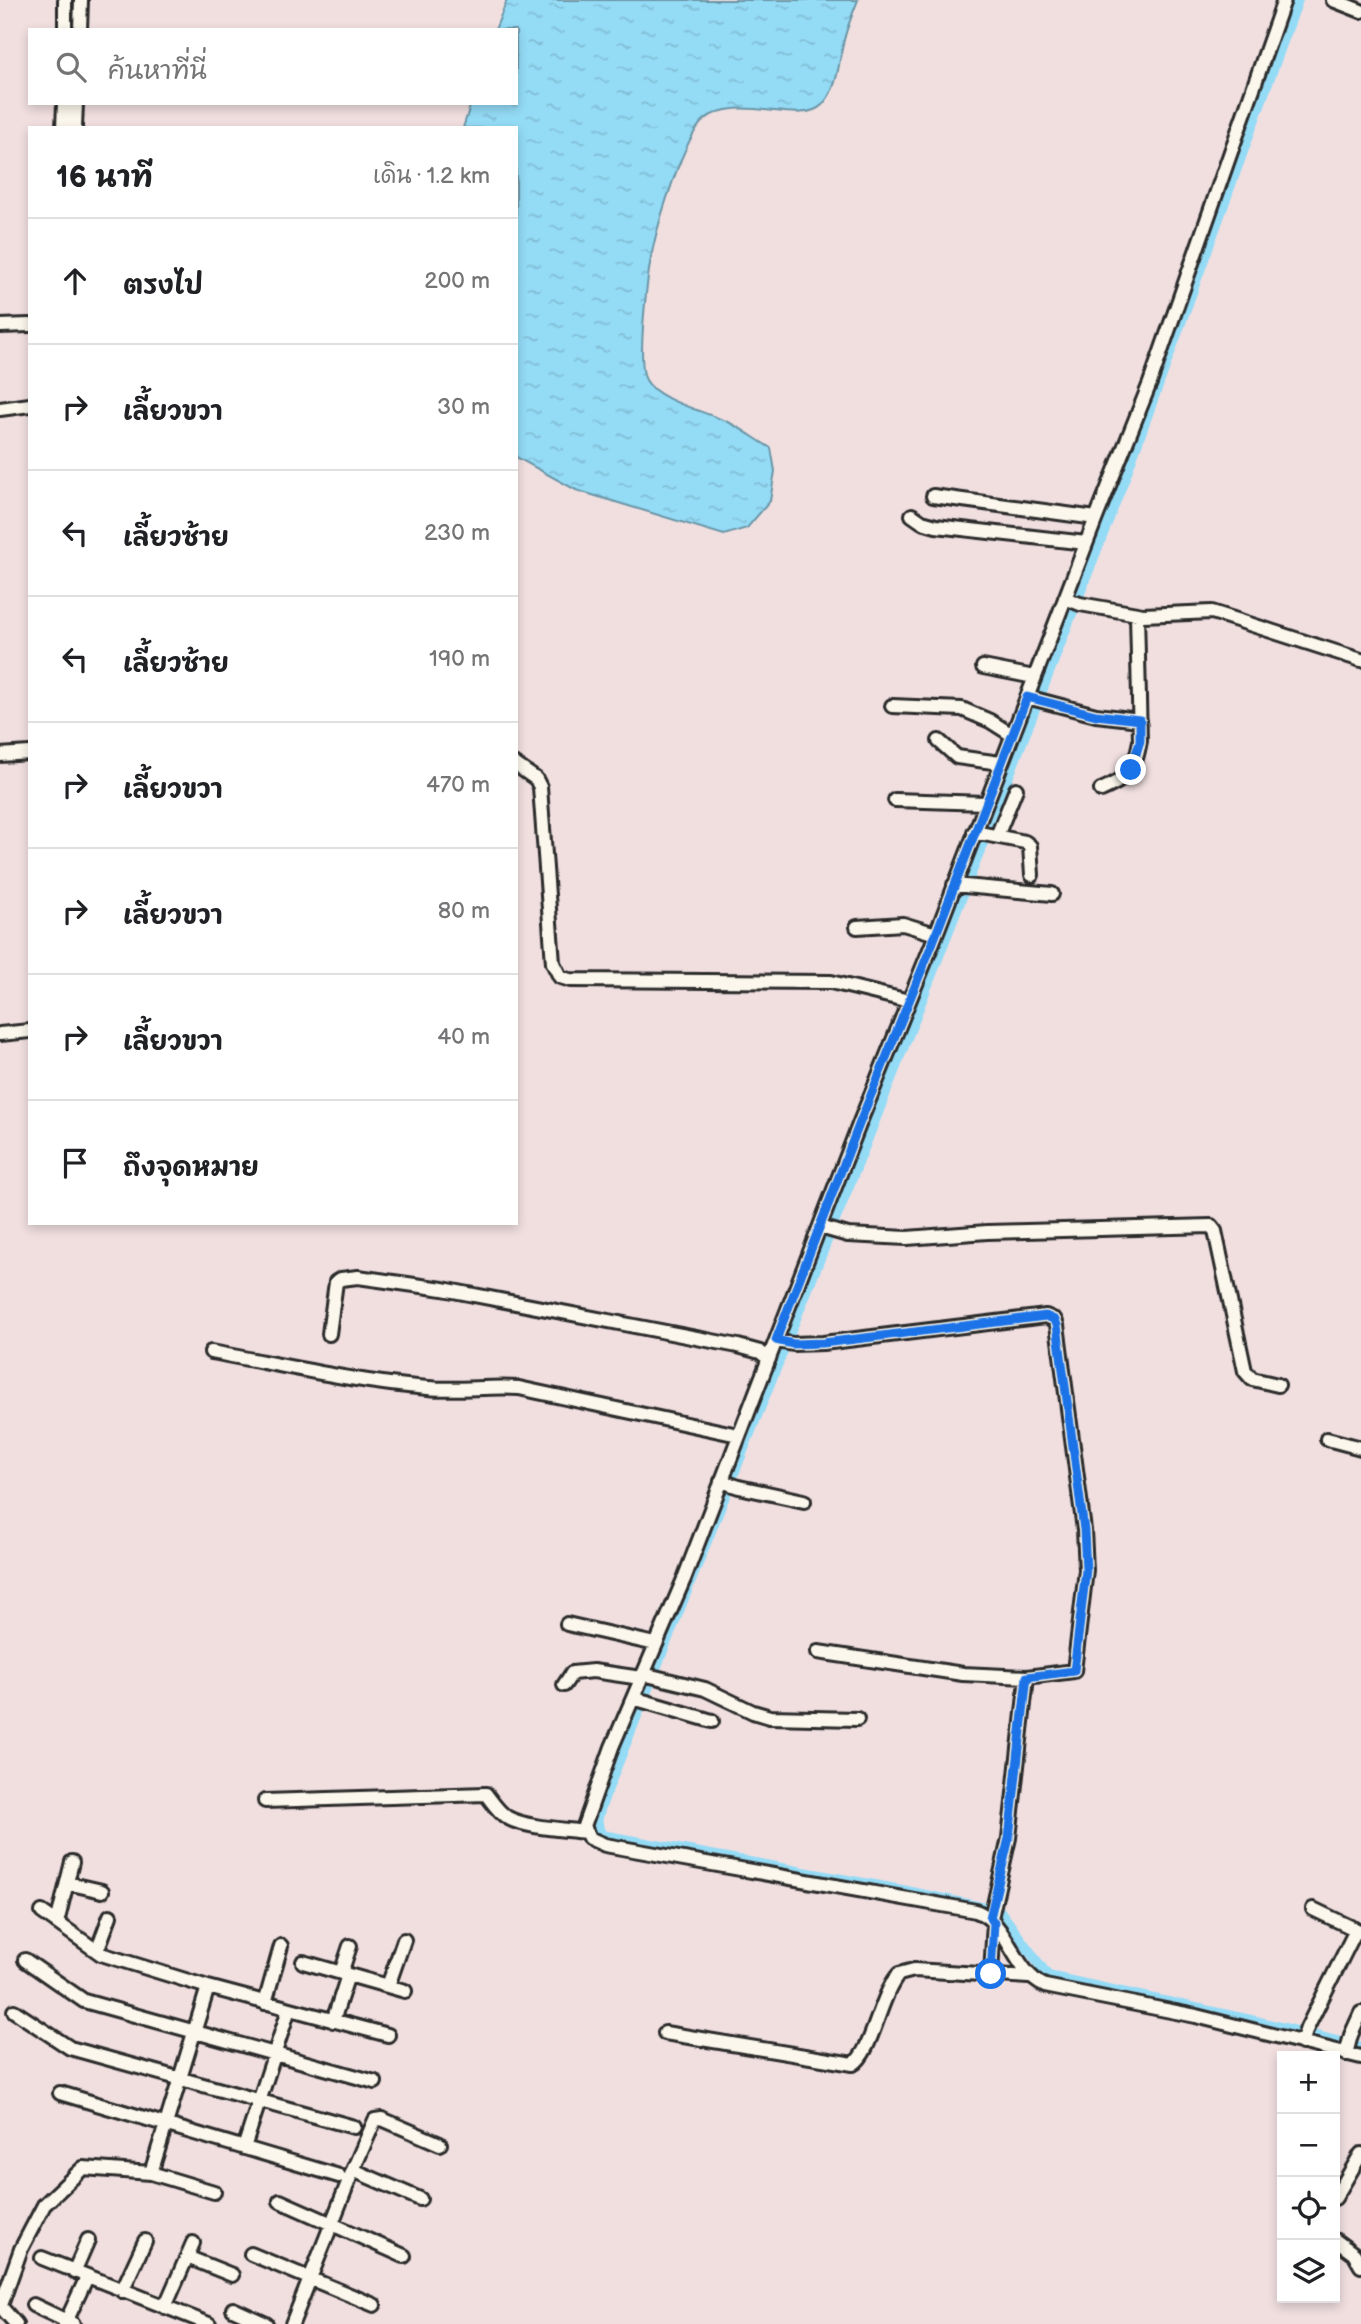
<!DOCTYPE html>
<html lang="th">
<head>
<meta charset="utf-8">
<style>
	body { margin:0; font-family:"Balsamiq Sans","Playpen Sans Thai",sans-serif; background:#f6f6f6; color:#202124 }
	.controls { position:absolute; right:21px; bottom:21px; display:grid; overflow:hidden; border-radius:0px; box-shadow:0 4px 10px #0003 }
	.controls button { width:63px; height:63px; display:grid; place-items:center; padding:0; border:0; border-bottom:2px solid #e0e0e0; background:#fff; color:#202124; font:35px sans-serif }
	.stop { position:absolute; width:21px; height:21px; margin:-16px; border:5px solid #1a73e8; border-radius:50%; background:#fff }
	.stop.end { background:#1a73e8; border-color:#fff; box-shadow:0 2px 7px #0008 }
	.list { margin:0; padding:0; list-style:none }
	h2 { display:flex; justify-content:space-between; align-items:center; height:91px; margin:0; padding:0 28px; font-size:30px }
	h2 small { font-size:23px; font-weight:400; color:#757577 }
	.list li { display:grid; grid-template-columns:46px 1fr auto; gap:21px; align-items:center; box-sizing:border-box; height:126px; padding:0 28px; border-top:2px solid #e0e0e0 }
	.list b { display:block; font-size:26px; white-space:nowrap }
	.list em { font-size:23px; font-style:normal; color:#757577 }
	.icon { flex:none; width:38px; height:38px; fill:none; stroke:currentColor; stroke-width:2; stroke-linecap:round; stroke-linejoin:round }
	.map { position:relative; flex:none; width:1361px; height:2324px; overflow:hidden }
	.search { position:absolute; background:#fff; box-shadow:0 4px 10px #0003; left:28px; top:28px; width:490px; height:77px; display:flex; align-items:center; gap:18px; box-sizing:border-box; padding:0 24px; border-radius:0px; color:#757577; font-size:26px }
	.panel { position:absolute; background:#fff; box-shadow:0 4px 10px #0003; left:28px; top:126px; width:490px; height:1099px; border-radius:0px }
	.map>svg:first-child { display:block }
	.water { fill:url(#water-ripples); stroke:#6a95a5; stroke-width:2 }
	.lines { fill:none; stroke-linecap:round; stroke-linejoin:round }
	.canal { stroke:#94dbf6; stroke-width:10 }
	.minor-casing { stroke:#2b2b2b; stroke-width:18 }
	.minor { stroke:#fbf7ec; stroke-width:12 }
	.route { stroke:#1a73e8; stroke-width:9 }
</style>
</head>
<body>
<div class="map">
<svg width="1361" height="2324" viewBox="0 0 1361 2324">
	<defs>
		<pattern id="water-ripples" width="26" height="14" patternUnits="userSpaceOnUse" patternTransform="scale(1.75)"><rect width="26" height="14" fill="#94dbf6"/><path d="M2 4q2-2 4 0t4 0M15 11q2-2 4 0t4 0" fill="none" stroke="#80bcd3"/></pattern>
	</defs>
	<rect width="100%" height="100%" fill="#f1dfe0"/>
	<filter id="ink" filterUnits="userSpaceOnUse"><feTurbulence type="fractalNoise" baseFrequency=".0143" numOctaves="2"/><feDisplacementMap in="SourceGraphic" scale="14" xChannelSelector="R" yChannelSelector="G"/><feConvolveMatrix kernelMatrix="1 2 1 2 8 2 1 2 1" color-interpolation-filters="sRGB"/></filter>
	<g filter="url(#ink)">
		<path class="water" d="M 507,0 L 858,0 C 853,13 847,27 844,40 C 838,63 839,87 822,105 C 800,127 737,92 704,120 C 684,137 659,220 653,248 C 648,271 636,362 646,380 C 657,401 708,412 730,423 C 744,430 757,440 771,448 L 775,471 L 770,501 L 747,528 L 724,535 L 576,490 L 516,457 L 516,128 L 463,128 L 471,103 L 516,103 L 516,30 L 495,30 Z"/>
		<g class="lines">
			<path class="canal" d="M 1298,0 L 1124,480 L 871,1131 L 605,1796 C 600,1811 593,1821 602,1835 L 902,1890 L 1000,1911 L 1048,1976 L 1260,2022 L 1361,2047"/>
			<defs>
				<path id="minor" d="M 65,0 L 65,30
					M 1284,0 L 1150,383 L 1096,518 L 933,942 L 860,1122 L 684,1579 L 612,1747 L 584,1826 L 589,1838 L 605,1845 L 976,1911 C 1010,1924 1012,1971 1045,1986 L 1196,2016 L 1361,2057
					M 1333,0 L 1361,11
					M 80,30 L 81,0
					M 63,128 L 64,103
					M 75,128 L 76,103
					M 0,326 L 30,325
					M 0,409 L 30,405
					M 933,496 L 1096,518
					M 912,515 L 922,522 L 936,526 L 1086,543
					M 1065,598 L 1080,604 L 1143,615 L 1212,612 L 1361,660
					M 983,667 L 1034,677
					M 1027,697 L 1096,715 L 1140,720
					M 892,706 L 962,709 L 990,721 L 1012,735
					M 939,741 L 957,757 L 1000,763
					M 0,755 L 30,753
					M 516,765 L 536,779 L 540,787 L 553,963 L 560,977 L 570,980 L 831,982 L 909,1001
					M 1101,790 C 1130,777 1134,772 1140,741 L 1137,614
					M 895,800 L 985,803
					M 974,832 L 1025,842 L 1030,846 L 1032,875
					M 997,836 L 1016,789
					M 954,885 L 1052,894
					M 857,927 L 903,924 L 936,934
					M 0,1034 L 30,1031
					M 820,1227 L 848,1235 L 907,1238 L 987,1232 L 1211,1226 L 1215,1231 L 1245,1371 L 1252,1379 L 1278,1385
					M 329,1334 L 336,1282 L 341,1279 L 358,1277 L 443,1289 L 738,1346 L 760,1352 L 769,1359
					M 776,1341 L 793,1344 L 823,1343 L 1046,1316 L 1055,1320 L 1057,1325 L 1084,1530 L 1086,1570 L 1074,1671 L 1027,1677 L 963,1674 L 818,1652
					M 211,1352 C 282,1365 355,1382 428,1388 C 458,1391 488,1386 519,1388 L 738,1435
					M 1327,1439 L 1361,1448
					M 721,1481 L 739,1487 L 804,1501
					M 567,1624 L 655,1644
					M 643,1674 L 705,1689 L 753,1712 L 770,1717 L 857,1719
					M 564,1685 L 572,1673 L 593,1671 L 641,1678
					M 633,1698 L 712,1721
					M 265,1801 L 486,1794 C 492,1802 499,1813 508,1818 C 527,1828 564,1829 585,1832
					M 67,1883 L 102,1891
					M 1313,1909 L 1361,1932
					M 42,1912 L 101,1954 L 208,1987 L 388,2035
					M 991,1918 L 1009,1838 L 1027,1677
					M 57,1923 L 72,1862
					M 97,1951 L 110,1916
					M 25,1960 L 84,2001 L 375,2082
					M 303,1962 L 405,1991
					M 341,1973 L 350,1946
					M 991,1974 L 994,1922
					M 388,1986 L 404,1940
					M 265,2003 L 281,1946
					M 14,2011 L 70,2048 L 354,2127
					M 333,2021 L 348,1975
					M 665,2033 L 853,2064 C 872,2053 880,1995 899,1974 L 914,1970 L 1029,1977
					M 1302,2043 L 1307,2028 L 1356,1930
					M 1346,2054 L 1351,2035 L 1361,2013
					M 60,2093 L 339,2176
					M 244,2148 L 289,2009
					M 353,2170 L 420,2199
					M 151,2173 L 214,2192
					M 1335,2198 L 1361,2154
					M 280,2201 L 404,2256
					M 1335,2240 L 1354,2254 L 1361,2266
					M 251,2254 L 374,2305
					M 187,2257 L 232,2275
					M 42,2258 L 209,2324
					M 74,2272 L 88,2240
					M 122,2291 L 145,2241
					M 33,2305 L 73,2324
					M 1,2307 L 16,2324
					M 165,2307 L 193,2243
					M 0,2308 L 21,2249 L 44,2205 L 83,2168 L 151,2173 L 208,1987
					M 233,2309 L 266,2324
					M 65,2324 L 87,2277
					M 292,2324 L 353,2170 L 375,2120 L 382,2119 L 440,2144"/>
			</defs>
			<use href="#minor" class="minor-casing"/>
			<use href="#minor" class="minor"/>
		</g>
	</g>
	<g class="lines" filter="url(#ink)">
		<path class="route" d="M 991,1974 L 994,1922 L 990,1918 L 1009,1838 L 1027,1677 L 1074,1671 L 1086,1570 L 1084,1530 L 1057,1325 L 1055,1320 L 1046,1316 L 823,1343 L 793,1344 L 776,1340 L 860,1122 L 933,942 L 1027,697 L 1096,715 L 1140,720 L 1140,741 L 1131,770"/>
	</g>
</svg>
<div class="controls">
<button>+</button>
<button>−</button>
<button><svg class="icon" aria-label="locate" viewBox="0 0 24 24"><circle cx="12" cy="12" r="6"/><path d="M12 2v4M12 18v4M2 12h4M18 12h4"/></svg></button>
<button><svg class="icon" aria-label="layers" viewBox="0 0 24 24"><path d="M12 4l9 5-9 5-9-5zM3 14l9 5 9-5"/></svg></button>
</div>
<div class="stop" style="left:991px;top:1974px"></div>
<div class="stop end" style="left:1131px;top:770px"></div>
<div class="search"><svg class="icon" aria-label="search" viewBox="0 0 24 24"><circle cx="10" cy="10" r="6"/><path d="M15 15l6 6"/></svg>ค้นหาที่นี่</div>
<section class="panel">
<h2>16 นาที<small>เดิน · 1.2 km</small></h2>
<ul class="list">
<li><svg class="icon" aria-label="ahead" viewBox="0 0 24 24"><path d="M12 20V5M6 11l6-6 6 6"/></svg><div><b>ตรงไป</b></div><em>200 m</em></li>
<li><svg class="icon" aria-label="right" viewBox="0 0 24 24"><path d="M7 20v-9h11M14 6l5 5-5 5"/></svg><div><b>เลี้ยวขวา</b></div><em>30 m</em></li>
<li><svg class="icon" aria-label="left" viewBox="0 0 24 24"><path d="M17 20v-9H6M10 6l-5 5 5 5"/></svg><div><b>เลี้ยวซ้าย</b></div><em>230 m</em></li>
<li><svg class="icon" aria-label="left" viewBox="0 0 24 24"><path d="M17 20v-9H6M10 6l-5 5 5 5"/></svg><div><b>เลี้ยวซ้าย</b></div><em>190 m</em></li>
<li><svg class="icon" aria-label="right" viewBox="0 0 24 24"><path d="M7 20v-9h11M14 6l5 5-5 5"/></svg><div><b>เลี้ยวขวา</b></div><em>470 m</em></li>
<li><svg class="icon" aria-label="right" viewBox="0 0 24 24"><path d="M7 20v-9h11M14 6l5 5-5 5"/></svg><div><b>เลี้ยวขวา</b></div><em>80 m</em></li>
<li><svg class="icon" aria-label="right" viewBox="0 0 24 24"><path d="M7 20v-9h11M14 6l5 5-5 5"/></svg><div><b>เลี้ยวขวา</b></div><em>40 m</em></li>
<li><svg class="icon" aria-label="arrive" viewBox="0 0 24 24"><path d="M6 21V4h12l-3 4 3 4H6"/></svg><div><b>ถึงจุดหมาย</b></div></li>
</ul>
</section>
</div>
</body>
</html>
